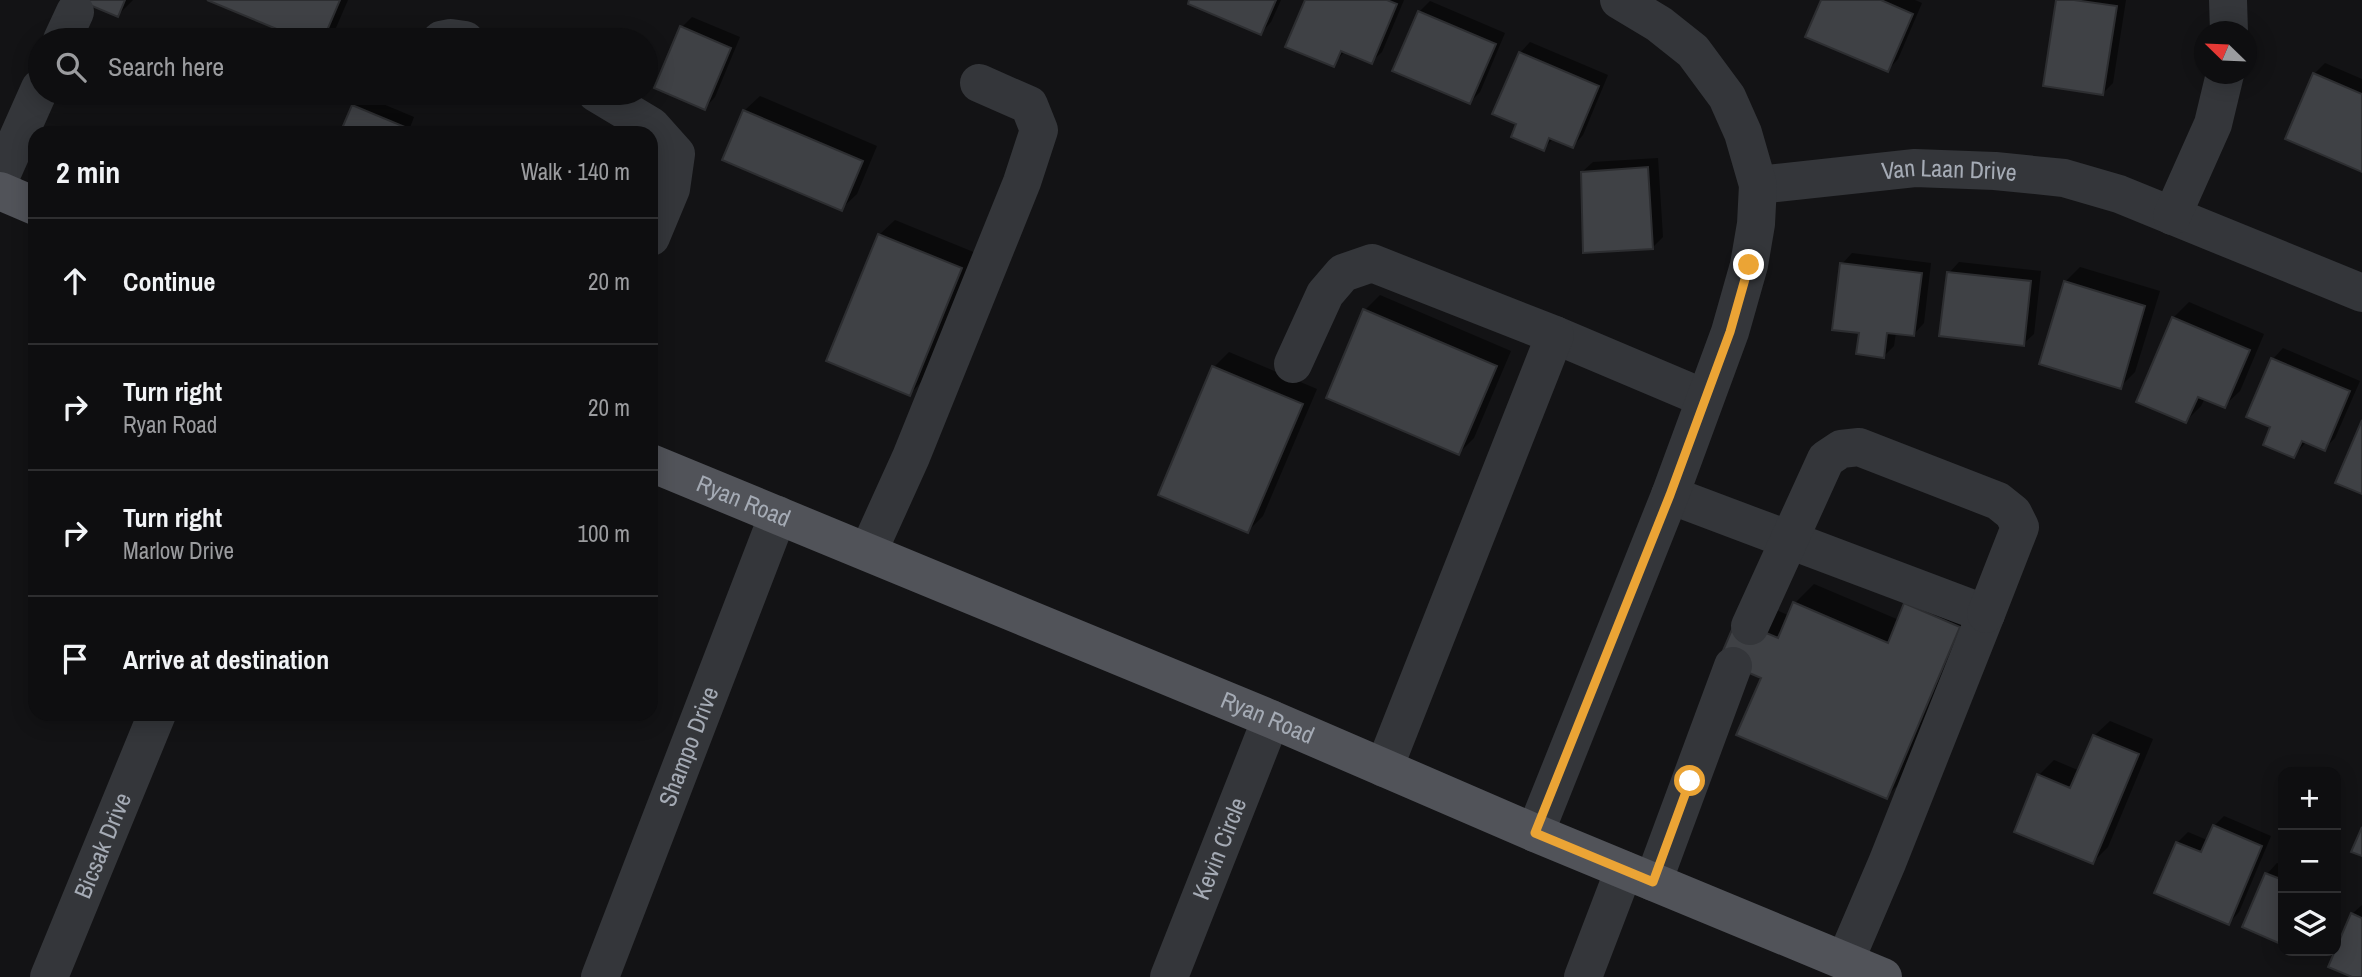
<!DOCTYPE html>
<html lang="en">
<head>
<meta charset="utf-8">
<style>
	body { margin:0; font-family:"Archivo Narrow",sans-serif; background:#1c1c1e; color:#f1f3f6 }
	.controls { position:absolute; right:21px; bottom:21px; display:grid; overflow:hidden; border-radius:14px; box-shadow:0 4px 18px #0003 }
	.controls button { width:63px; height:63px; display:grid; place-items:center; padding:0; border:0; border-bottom:2px solid #2e2e30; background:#0e0e10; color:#f1f3f6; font:35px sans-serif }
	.compass { position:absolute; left:2194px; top:21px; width:63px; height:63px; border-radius:50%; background:#0e0e10; box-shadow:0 4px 18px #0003; rotate:293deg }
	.stop { position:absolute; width:21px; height:21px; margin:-16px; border:5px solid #eba435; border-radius:50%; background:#fff }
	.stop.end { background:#eba435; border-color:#fff; box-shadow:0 2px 7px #0008 }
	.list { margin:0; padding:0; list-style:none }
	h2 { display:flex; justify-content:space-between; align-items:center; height:91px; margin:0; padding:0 28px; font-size:30px }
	h2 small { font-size:23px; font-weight:400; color:#9b9c9f }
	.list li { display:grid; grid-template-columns:46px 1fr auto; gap:21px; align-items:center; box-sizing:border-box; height:126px; padding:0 28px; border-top:2px solid #2e2e30 }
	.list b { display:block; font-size:26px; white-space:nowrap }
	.list p { margin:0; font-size:23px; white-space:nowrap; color:#9b9c9f }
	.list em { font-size:23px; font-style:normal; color:#9b9c9f }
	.icon { flex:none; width:38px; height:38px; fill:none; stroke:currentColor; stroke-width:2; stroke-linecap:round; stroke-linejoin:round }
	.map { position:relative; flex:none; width:2362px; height:977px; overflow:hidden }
	.search { position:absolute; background:#0e0e10; box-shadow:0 4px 18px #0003; left:28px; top:28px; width:630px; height:77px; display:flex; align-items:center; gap:18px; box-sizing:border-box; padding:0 24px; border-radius:38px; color:#9b9c9f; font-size:26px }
	.panel { position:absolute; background:#0e0e10; box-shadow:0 4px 18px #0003; left:28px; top:126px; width:630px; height:595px; border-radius:21px }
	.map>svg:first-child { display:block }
	.shadow { fill:#0007 }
	.building { fill:#3f4145; stroke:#2d2e31; stroke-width:2 }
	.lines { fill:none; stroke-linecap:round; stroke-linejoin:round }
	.minor { stroke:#34363a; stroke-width:38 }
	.major { stroke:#515359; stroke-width:38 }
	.route { stroke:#eba435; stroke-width:9 }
	.labels { text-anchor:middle; stroke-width:6; stroke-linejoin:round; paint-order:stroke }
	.street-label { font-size:24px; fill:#a5abb5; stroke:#0e0e10 }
</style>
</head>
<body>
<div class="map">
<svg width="2362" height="977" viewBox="0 0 2362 977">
	<rect width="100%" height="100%" fill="#131315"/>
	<path class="shadow" d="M 83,0 L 133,0 L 118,15 Z
		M 211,0 L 348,0 L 335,30 L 325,40 L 307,40 Z
		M 1191,0 L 1281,0 L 1271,22 L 1261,33 Z
		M 1307,0 L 1404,0 L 1382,52 L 1371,62 L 1345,51 L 1333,65 Z
		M 1823,0 L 1915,0 L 1922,3 L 1898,59 L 1888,70 Z
		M 2058,0 L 2126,0 L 2113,83 L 2102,94 Z
		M 1430,1 L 1505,33 L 1480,92 L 1470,102 L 1419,12 Z
		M 692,17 L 740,37 L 715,97 L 705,108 L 682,27 Z
		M 1530,42 L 1608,75 L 1583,135 L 1573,146 L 1554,138 L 1543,149 L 1518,123 L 1520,53 Z
		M 2325,63 L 2362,79 L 2362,170 L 2314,74 Z
		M 364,96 L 414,117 L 408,133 L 342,133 L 354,106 Z
		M 760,96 L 877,146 L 857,194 L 841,209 L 744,111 Z
		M 1658,158 L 1663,237 L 1653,247 L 1582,172 L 1593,162 Z
		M 895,220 L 976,253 L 925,378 L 910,394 L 879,235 Z
		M 1852,253 L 1931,263 L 1924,323 L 1914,334 L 1896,332 L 1894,346 L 1884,356 L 1861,332 L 1842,264 Z
		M 1959,262 L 2041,271 L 2034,334 L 2023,344 L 1949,273 Z
		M 2080,267 L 2160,291 L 2135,372 L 2120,387 L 2065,282 Z
		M 1380,295 L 1511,351 L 1474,438 L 1459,453 L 1365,310 Z
		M 2189,302 L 2264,334 L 2240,391 L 2224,406 L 2205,398 L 2201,406 L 2186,421 L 2173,318 Z
		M 2283,348 L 2360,381 L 2335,438 L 2325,448 L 2307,441 L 2294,456 L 2272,426 L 2273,359 Z
		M 1229,352 L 1317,389 L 1263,516 L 1248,531 L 1214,367 Z
		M 1814,584 L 1899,620 L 1906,604 L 1978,608 L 1906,777 L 1886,797 L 1763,677 L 1756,601 L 1790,616 L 1795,603 Z
		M 2110,721 L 2153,739 L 2108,847 L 2093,862 L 2039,775 L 2054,760 L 2080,771 L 2094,736 Z
		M 2224,816 L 2271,836 L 2239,912 L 2229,923 L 2177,843 L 2188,832 L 2207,840 L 2214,826 Z
		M 2277,863 L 2283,866 L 2283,943 L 2244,926 L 2267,874 Z
		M 2362,905 L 2362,977 L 2357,977 L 2352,914 Z"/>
	<path class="building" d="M 78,0 L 125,0 L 118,17 Z
		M 207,0 L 340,0 L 323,40 L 303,40 Z
		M 1189,0 L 1276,0 L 1261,35 L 1188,4 Z
		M 1305,0 L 1387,0 L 1397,4 L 1372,64 L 1341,51 L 1334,67 L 1285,47 Z
		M 1821,0 L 1881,0 L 1913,14 L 1888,72 L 1805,37 Z
		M 2056,0 L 2074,0 L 2117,6 L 2103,95 L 2043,86 Z
		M 1418,11 L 1496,44 L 1470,104 L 1392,71 Z
		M 680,26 L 731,48 L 705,110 L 654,88 Z
		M 1519,52 L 1599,86 L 1573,148 L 1549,138 L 1544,151 L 1511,137 L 1516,124 L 1492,114 Z
		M 2313,73 L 2362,94 L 2362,172 L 2285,139 Z
		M 352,105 L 405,127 L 403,133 L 340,133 Z
		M 743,110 L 863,161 L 842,211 L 722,160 Z
		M 1648,167 L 1653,249 L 1583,253 L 1581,172 Z
		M 878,234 L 962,268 L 910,396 L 826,361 Z
		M 1840,263 L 1922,273 L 1914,336 L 1887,333 L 1884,358 L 1856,354 L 1859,333 L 1832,330 Z
		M 1947,272 L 2031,281 L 2024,346 L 1939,336 Z
		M 2064,281 L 2145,306 L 2121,389 L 2039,364 Z
		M 1363,309 L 1497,366 L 1459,455 L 1326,398 Z
		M 2172,317 L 2250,350 L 2225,408 L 2198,397 L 2186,423 L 2136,402 Z
		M 2271,358 L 2350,391 L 2325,451 L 2302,441 L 2294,458 L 2263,445 L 2270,427 L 2246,417 Z
		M 1212,366 L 1303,404 L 1248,533 L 1158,495 Z
		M 2362,420 L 2362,494 L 2335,483 Z
		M 1793,602 L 1888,643 L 1904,603 L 1960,627 L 1887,799 L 1736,735 L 1761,678 L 1719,660 L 1736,620 L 1778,638 Z
		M 2093,735 L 2139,754 L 2093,864 L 2014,832 L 2037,774 L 2070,788 Z
		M 2213,825 L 2262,846 L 2229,925 L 2154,893 L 2176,842 L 2201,852 Z
		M 2362,827 L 2362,856 L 2351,852 Z
		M 2265,873 L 2283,880 L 2283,945 L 2242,927 Z
		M 2351,913 L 2362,918 L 2362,977 L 2352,977 L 2328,967 Z"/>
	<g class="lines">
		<g class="minor">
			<path d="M 2228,0 L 2229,32"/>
			<path d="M 62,40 L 75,12"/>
			<path d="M 441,40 L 451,38 L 465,40"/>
			<path d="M 596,93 L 651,126 L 676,154 L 671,189 L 651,237"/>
			<path d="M 0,178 L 40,88"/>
			<path id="s1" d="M 1758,185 L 1915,168 L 1995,171 L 2064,178 L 2119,194 L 2362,293"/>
			<path d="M 2172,216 L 2213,124 L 2225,74"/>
			<path d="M 1555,335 L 1704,398"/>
			<path d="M 1293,364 L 1325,294 L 1343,273 L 1372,263 L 1555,335 L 1384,768"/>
			<path d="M 1670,495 L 1986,614 L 1887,863 L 1845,961"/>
			<path d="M 868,552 L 911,457 L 1022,182 L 1039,130 L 1029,105 L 979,83"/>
			<path d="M 1750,626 L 1826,459 L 1841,449 L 1859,447 L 1998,501 L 2013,513 L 2020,527 L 1986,614"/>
			<path d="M 1535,833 L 1670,495 L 1730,332 L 1749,265 L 1756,224 L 1758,185 L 1743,133 L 1727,97 L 1693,51 L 1659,24 L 1619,0"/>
			<path d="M 1653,882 L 1733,666"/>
			<path id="s2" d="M 49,977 L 157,714"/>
			<path id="s3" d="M 600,977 L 778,515"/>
			<path id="s4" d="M 1169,977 L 1271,719"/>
			<path d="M 1583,977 L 1624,870"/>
		</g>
		<g class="major">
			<path d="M 0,191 L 35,206"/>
			<path id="s5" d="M 651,463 L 1271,719 L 1535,833 L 1883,977"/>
		</g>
	</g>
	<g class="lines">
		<path class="route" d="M 1690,781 L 1653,882 L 1535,833 L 1670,495 L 1730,332 L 1749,265"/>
	</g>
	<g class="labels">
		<g class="street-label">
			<text dy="8" stroke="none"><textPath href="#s1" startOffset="192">Van Laan Drive</textPath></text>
			<text dy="8" stroke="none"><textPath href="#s5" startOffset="100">Ryan Road</textPath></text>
			<text dy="8" stroke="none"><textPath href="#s5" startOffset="667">Ryan Road</textPath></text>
			<text dy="8" stroke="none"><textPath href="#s3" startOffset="247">Shampo Drive</textPath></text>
			<text dy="8" stroke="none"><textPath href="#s2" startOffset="142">Bicsak Drive</textPath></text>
			<text dy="8" stroke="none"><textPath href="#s4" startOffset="138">Kevin Circle</textPath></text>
		</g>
	</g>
</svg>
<div class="controls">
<button>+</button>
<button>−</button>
<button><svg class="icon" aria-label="layers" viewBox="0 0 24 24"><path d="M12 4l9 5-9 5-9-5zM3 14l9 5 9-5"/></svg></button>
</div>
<svg class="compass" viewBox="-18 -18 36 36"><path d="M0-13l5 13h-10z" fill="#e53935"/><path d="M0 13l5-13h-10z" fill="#9b9c9f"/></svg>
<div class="stop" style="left:1690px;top:781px"></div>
<div class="stop end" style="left:1749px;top:265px"></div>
<div class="search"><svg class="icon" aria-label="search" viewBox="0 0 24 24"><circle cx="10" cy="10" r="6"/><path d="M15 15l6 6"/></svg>Search here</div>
<section class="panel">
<h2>2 min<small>Walk · 140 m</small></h2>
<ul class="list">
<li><svg class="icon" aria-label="ahead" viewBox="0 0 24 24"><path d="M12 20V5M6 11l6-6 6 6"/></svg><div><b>Continue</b></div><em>20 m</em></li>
<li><svg class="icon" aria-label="right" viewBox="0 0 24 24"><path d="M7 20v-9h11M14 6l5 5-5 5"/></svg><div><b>Turn right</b><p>Ryan Road</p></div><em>20 m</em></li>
<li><svg class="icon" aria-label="right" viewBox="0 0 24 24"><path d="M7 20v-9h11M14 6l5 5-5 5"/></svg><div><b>Turn right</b><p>Marlow Drive</p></div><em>100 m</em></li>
<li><svg class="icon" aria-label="arrive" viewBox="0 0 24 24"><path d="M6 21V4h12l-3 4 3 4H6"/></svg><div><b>Arrive at destination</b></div></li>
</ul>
</section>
</div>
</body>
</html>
